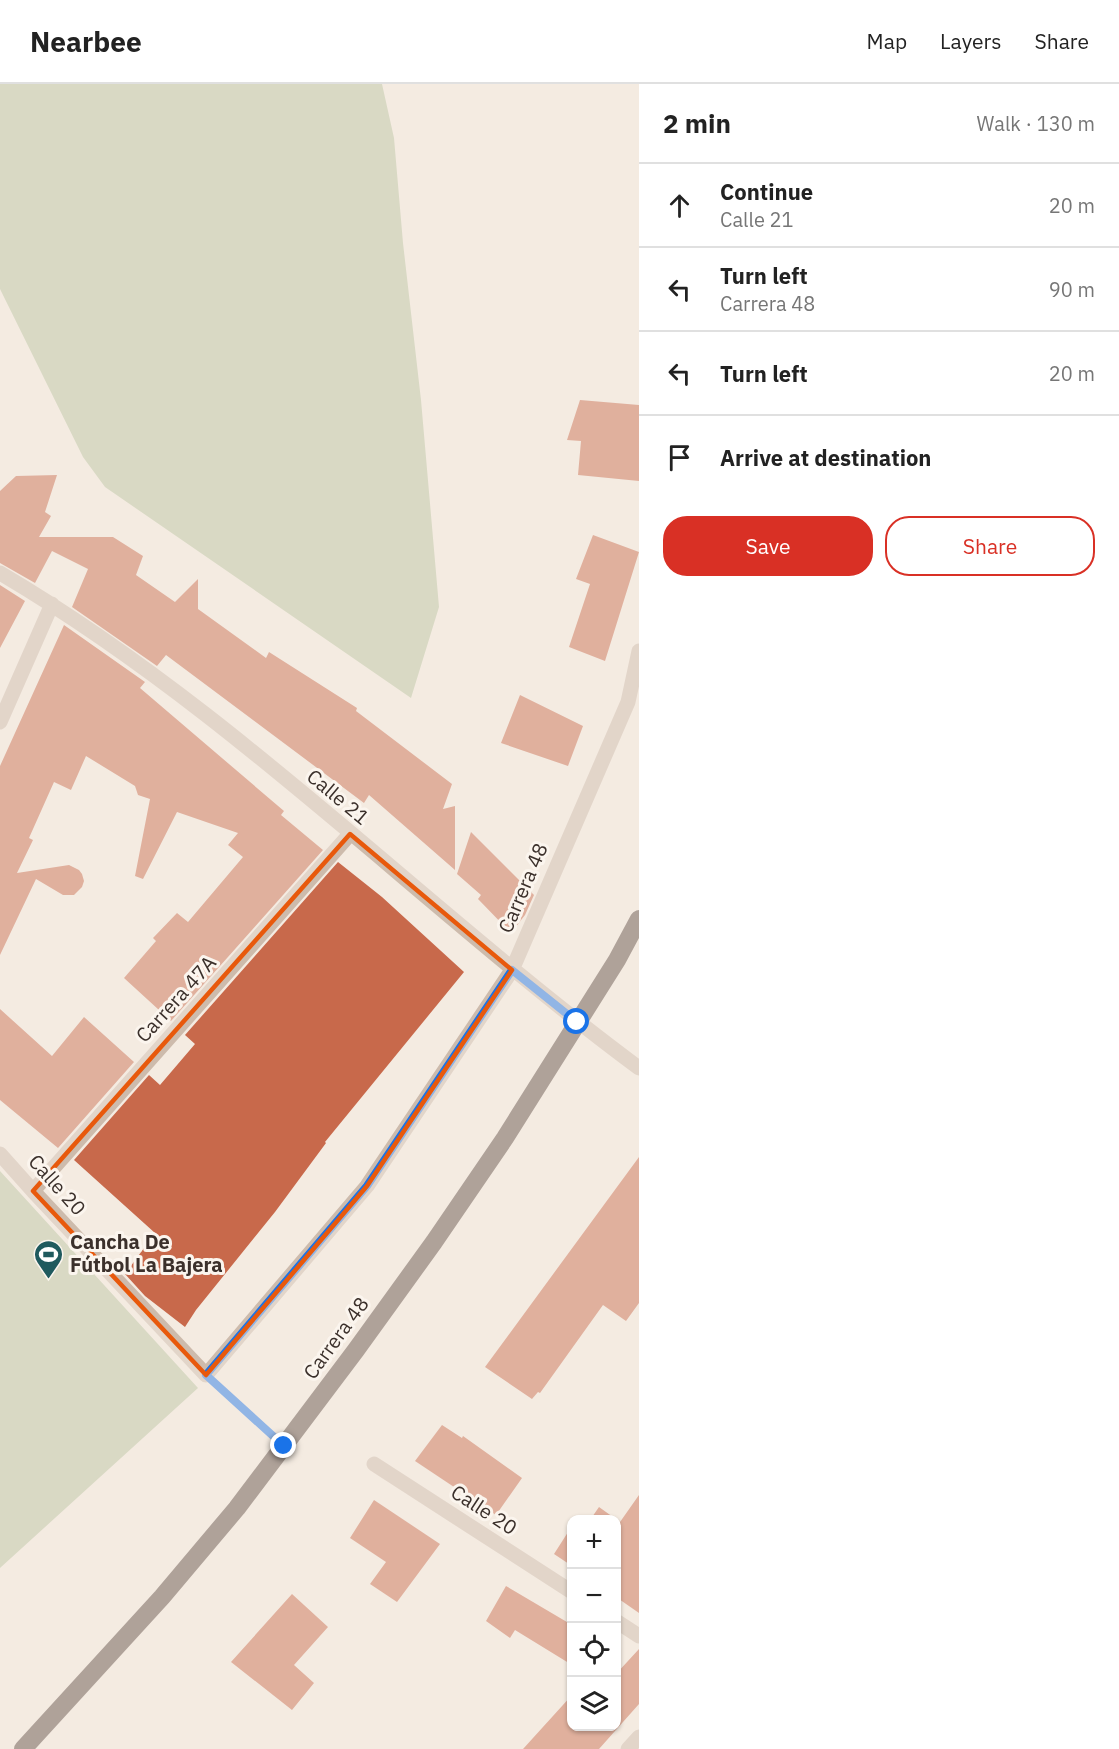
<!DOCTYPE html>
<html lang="en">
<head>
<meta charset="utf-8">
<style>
	body { margin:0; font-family:"IBM Plex Sans",sans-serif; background:#f6f6f6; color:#222 }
	.controls { position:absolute; right:18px; bottom:18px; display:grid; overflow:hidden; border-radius:12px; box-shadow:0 2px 4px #0004 }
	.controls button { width:54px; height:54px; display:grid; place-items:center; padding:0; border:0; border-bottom:2px solid #e0e0e0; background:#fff; color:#222; font:30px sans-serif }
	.stop { position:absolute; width:18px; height:18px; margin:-14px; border:4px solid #1a73e8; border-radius:50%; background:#fff }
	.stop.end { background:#1a73e8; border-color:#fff; box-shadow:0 2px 6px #0008 }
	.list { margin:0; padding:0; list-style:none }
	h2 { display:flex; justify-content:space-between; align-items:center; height:78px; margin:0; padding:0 24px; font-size:26px }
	h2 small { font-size:20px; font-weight:400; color:#767676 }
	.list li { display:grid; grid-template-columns:39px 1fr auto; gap:18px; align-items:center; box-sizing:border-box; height:84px; padding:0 24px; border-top:2px solid #e0e0e0 }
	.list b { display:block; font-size:22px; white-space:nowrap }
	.list p { margin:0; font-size:20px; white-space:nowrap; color:#767676 }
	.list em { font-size:20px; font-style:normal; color:#767676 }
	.actions { display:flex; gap:12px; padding:18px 24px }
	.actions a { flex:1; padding:14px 0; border:2px solid #d93025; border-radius:24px; text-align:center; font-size:21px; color:#d93025 }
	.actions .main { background:#d93025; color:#fff }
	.icon { flex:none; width:33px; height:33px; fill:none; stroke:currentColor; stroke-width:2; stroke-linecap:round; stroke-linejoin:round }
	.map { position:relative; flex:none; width:639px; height:1665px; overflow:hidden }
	header { display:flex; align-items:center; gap:36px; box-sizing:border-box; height:84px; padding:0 30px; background:#fff; border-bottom:2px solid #e0e0e0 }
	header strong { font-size:28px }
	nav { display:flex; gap:33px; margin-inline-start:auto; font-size:21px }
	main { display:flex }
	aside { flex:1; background:#fff }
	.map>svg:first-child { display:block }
	.green { fill:#b8c4a0 }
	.building { fill:#c8694b }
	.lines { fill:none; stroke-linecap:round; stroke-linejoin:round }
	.path { stroke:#b9a596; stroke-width:4; stroke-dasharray:3 3; stroke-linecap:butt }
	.street { stroke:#cdbbac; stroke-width:15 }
	.highway { stroke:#5c4a42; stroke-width:18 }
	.route { stroke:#1a73e8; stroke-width:8 }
	.marked { fill:none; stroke:#e8590c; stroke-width:4.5; stroke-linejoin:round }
	.labels { text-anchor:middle; stroke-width:6; stroke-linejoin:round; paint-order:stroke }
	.street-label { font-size:20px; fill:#3b302b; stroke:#fbf5ee }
	.poi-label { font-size:20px; font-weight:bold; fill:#3b302b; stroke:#fbf5ee; text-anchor:start }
</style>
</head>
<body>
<header>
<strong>Nearbee</strong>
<nav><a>Map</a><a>Layers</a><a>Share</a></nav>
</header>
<main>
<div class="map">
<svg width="639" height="1665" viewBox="0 0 639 1665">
	<rect width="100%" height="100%" fill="#f4ebe1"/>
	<path class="green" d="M 0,0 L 382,0 L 394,54 L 403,159 L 421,316 L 439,523 L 411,614 L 105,403 L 83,373 L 0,205 Z
		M 0,1087 L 198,1304 L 0,1484 Z"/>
	<path class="building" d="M 580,316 L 639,321 L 639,397 L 578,391 L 581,357 L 567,356 Z
		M 57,391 L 45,428 L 51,432 L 39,453 L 113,453 L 143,472 L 136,491 L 175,518 L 198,495 L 198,525 L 266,574 L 269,568 L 357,624 L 356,627 L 452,700 L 443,725 L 455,722 L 455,786 L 369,711 L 364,719 L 166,571 L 157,582 L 72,523 L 88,485 L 52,467 L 35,499 L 0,479 L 0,407 L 16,392 Z
		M 593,451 L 639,468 L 605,577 L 569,563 L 590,500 L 576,495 Z
		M 0,501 L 25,517 L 0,564 Z
		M 64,541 L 145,598 L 140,604 L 284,727 L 281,731 L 323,766 L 171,937 L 124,894 L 156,857 L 153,854 L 177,829 L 188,838 L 243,773 L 228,761 L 238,749 L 177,728 L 143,795 L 135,792 L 150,715 L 138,711 L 135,702 L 86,672 L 71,706 L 54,698 L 29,754 L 33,756 L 17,789 L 69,781 L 79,786 L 82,790 L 84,797 L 82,803 L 74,811 L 63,811 L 36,795 L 0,871 L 0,682 Z
		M 520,611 L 583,642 L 568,682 L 501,659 Z
		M 471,748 L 534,811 L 525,831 L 511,849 L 478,815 L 481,811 L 457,790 Z
		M 338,778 L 382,813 L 464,888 L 325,1058 L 326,1059 L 275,1128 L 196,1226 L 185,1243 L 145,1212 L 125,1190 L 155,1149 L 74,1076 L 149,991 L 160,1001 L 195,960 L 185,951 Z
		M 0,925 L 52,972 L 84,933 L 134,978 L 58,1064 L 0,1016 Z
		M 639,1073 L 639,1219 L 626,1237 L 603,1221 L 540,1309 L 538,1308 L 532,1315 L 485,1283 Z
		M 442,1341 L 462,1354 L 463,1352 L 522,1394 L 496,1431 L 415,1377 Z
		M 639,1411 L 639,1529 L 616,1513 L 616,1436 L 590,1436 L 599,1423 L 620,1438 Z
		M 374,1416 L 440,1460 L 397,1518 L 370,1500 L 386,1478 L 350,1454 Z
		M 570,1445 L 572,1446 L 572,1482 L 554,1470 Z
		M 506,1502 L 572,1541 L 572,1581 L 515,1546 L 510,1554 L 486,1537 Z
		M 292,1510 L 328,1543 L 294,1581 L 314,1599 L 292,1626 L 231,1578 Z
		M 639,1565 L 639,1620 L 599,1665 L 523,1665 L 572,1611 L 572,1642 L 616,1642 L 616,1590 Z"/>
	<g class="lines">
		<path class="path" d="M 225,1308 L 263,1343"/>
		<path class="street" d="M 0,489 C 233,626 423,824 639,984
			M 0,638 L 52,520
			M 0,1070 L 33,1107 L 206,1291 L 367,1102 L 512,886 L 628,618 L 639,567
			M 33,1107 L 350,750
			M 374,1380 L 572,1508
			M 616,1537 L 639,1552
			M 628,1665 L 639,1653"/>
		<path class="highway" d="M 23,1665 L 162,1513 L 237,1424 L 356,1266 L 434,1158 L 505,1054 L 617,876 L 639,835"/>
	</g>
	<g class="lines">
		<path class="route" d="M 284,1362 L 206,1291 L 367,1102 L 512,886 L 577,938"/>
	</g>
	<path d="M0 0H639V1665H0ZM 350,750 L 512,886 L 367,1102 L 206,1291 L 33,1107 Z" fill="#f4ebe1" fill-opacity=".55" fill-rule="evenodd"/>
	<path class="marked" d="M 350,750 L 512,886 L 367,1102 L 206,1291 L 33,1107 Z"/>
	<defs>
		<symbol id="stadium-pin" viewBox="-11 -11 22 30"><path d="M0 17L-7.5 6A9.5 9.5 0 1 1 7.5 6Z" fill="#1f5a5e" stroke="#fbf5ee"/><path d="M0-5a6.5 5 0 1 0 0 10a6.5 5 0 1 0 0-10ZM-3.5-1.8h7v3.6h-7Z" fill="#fff"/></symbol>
	</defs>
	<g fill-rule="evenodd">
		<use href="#stadium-pin" x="32" y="1154" width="33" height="45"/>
	</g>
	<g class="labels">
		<g class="street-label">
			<text transform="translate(338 713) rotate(40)" y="7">Calle 21</text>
			<text transform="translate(523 804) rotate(-67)" y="7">Carrera 48</text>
			<text transform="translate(176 915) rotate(-48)" y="7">Carrera 47A</text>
			<text transform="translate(57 1101) rotate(48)" y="7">Calle 20</text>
			<text transform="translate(336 1254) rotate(-54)" y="7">Carrera 48</text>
			<text transform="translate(484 1426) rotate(33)" y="7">Calle 20</text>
		</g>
		<g class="poi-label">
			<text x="70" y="1165">Cancha De<tspan x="70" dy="23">Fútbol La Bajera</tspan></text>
		</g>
	</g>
</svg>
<div class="controls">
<button>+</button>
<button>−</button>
<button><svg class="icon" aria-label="locate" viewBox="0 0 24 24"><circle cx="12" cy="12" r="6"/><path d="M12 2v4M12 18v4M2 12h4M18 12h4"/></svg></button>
<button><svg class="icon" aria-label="layers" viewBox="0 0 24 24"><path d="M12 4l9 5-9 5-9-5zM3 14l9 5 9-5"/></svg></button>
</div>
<div class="stop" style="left:577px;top:938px"></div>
<div class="stop end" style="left:284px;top:1362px"></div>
</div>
<aside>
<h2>2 min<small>Walk · 130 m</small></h2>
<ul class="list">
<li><svg class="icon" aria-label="ahead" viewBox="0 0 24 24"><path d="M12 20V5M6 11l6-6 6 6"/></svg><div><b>Continue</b><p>Calle 21</p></div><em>20 m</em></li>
<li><svg class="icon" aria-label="left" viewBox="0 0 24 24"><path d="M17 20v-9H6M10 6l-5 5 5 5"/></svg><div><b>Turn left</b><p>Carrera 48</p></div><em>90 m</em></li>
<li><svg class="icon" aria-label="left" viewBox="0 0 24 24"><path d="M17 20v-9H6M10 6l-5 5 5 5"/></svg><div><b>Turn left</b></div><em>20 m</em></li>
<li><svg class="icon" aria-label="arrive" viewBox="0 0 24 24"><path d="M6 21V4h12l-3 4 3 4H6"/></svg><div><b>Arrive at destination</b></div></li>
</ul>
<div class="actions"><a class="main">Save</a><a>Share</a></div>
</aside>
</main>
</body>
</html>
